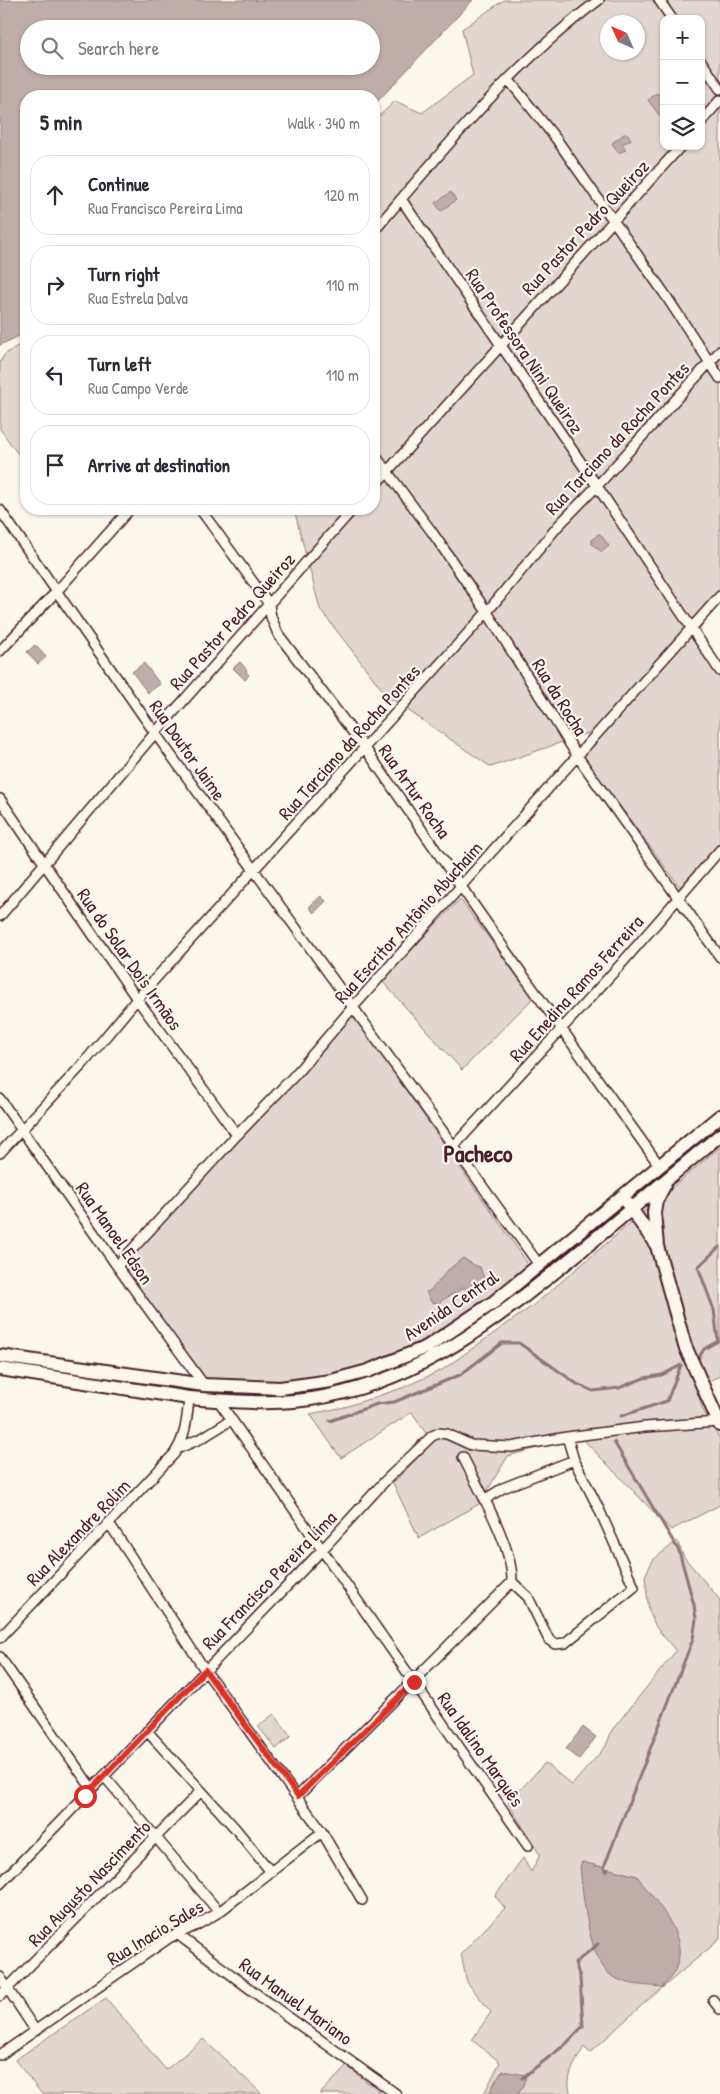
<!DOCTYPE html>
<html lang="en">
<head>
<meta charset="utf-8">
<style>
	body { margin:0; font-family:"Patrick Hand",sans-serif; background:#f2f2f3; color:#2b2b33 }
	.controls { position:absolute; right:15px; top:15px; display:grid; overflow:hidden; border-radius:10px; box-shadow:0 1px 4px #0004 }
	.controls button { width:45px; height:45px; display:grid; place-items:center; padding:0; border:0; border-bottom:1px solid #e1e1e2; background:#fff; color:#2b2b33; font:25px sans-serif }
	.compass { position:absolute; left:600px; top:15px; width:45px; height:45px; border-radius:50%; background:#fff; box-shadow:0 1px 4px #0004; rotate:315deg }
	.stop { position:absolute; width:15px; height:15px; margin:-11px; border:4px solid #d93025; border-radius:50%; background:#fff }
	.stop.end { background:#d93025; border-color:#fff; box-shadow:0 1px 5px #0008 }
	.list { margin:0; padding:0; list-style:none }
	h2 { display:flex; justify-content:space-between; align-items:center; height:65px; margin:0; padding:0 20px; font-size:21px }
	h2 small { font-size:16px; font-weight:400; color:#7c7c81 }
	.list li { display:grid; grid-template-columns:32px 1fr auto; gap:15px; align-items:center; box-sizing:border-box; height:80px; margin:0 10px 10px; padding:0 10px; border:1px solid #e1e1e2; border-radius:20px }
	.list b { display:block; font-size:19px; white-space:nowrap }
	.list p { margin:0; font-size:16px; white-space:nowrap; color:#7c7c81 }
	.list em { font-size:16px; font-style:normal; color:#7c7c81 }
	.icon { flex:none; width:28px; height:28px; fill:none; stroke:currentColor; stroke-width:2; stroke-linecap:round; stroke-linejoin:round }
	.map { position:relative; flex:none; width:720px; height:2094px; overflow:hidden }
	.search { position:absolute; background:#fff; box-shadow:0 1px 4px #0004; left:20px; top:20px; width:360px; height:55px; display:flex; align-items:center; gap:12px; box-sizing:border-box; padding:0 18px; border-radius:28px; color:#7c7c81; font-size:19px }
	.panel { position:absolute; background:#fff; box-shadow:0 1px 4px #0004; left:20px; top:90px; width:360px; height:425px; border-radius:20px }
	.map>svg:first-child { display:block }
	.green { fill:#e2d7d0; stroke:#967b7e; fill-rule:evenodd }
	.water { fill:#bfadaa; stroke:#907477; fill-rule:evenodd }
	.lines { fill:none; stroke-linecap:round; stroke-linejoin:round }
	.stream { stroke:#907477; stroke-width:3 }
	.street-casing { stroke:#4a1f2b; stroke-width:12 }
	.secondary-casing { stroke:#4a1f2b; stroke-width:16 }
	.street { stroke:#fbf7ec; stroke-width:9 }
	.secondary { stroke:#fbf7ec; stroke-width:12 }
	.route { stroke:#d93025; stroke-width:6 }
	.labels { text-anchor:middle; stroke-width:4.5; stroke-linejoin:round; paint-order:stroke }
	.street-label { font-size:19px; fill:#4a1f2b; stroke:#fbf7ec }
	.district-label { font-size:24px; font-weight:bold; fill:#4a1f2b; stroke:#fbf7ec }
</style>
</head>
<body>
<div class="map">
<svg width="720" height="2094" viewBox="0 0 720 2094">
	<rect width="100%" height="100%" fill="#fbf7ec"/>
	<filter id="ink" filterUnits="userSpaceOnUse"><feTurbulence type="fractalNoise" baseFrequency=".02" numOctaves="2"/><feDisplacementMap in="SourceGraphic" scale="10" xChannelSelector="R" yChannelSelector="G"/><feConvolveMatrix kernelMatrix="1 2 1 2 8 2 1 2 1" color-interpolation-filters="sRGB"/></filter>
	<g filter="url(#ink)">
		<path class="green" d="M 504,0 L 720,0 L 720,591 L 694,640 L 720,679 L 720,843 L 680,887 L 583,756 L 602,728 L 491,767 L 387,696 L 320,609 L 294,509 L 374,509 L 374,121 L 395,101 L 422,113 L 473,75 L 462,29 ZM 664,19 L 701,19 L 701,146 L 664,146 ZM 608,22 L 638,22 L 638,52 L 608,52 Z
			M 26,340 L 26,465 L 0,429 L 0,363 L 4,355 Z
			M 460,899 L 533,998 L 462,1070 L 382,981 Z
			M 350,1011 L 527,1262 L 521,1272 C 502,1287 483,1304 463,1317 C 412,1350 354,1374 293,1382 C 266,1386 233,1381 206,1378 L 122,1265 Z
			M 720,1147 L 720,1376 L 695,1386 L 703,1410 L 720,1439 L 720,1505 L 671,1530 L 577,1433 L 562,1441 L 508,1456 L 479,1504 L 419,1538 L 393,1483 L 432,1443 L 412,1412 L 341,1458 L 310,1414 L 345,1407 L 402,1388 L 442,1370 L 535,1304 Z
			M 677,1541 L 684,1557 L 720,1600 L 720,1939 L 642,2005 L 590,2053 L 584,2047 C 576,2061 564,2078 571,2094 L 518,2094 L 524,2085 L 497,2078 L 489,2094 L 484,2094 L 500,2062 L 472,2040 L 491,2012 L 467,1982 L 461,1954 L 505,1908 L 495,1896 L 523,1858 L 531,1872 L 540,1855 L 508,1803 L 545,1763 L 572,1785 L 606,1746 L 612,1730 L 676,1651 L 656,1627 L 649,1611 L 645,1576 L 653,1560 ZM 582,1862 L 637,1876 L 580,1867 Z
			M 274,1714 L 291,1736 L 276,1749 L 258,1726 Z
			M 106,1998 L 166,2070 L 203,2039 L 262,2094 L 42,2094 L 15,2060 Z
			M 347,2066 L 382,2094 L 320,2094 Z"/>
		<path class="water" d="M 0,0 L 473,0 L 374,105 L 374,96 L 26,96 L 26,333 L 0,345 ZM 29,29 L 371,29 L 371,66 L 29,66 Z
			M 657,93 L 664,102 L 664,122 L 648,100 Z
			M 624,134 L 628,134 L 631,140 L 622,144 L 626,150 L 618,153 L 612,143 Z
			M 451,192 L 456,200 L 441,211 L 435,203 Z
			M 598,534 L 600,534 L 609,546 L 602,552 L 592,544 L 592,540 Z
			M 35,645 L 46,657 L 38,664 L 27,652 Z
			M 240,662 L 247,670 L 246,672 L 249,675 L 245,680 L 233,668 Z
			M 144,663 L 160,684 L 148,693 L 132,672 Z
			M 321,896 L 326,901 L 314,913 L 309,907 Z
			M 463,1258 L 474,1265 L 480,1267 L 484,1279 C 479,1288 472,1289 462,1288 C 455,1295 446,1296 439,1303 L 431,1302 L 426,1292 L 431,1290 L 448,1270 Z
			M 583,1727 L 596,1737 L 579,1759 L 566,1749 Z
			M 582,1862 L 637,1876 C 661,1909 703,1949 662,1987 C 645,1985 628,1986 613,1977 C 588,1962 583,1894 580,1867 Z
			M 503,2071 L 526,2075 L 524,2085 L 518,2094 L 489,2094 L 497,2078 Z"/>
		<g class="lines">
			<path class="stream" d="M 698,1359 L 704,1349 L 718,1341 L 714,1310 L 698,1267 L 720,1246
				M 621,1416 L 667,1401 L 681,1365
				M 330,1421 L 377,1404 L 394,1402 L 460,1375 L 502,1343 L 519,1343 L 577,1384 L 593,1391 L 619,1388 L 644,1378 L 662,1375 L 681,1365
				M 607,1871 L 604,1867 L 693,1639 L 696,1619 L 694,1605 L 679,1551 L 614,1442
				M 522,2078 L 566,2044 L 583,2026 L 580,1977 L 575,1963 L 598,1944"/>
			<defs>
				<path id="street" d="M 659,0 L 672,19
					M 701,61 L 720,89
					M 508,79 L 557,140 L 664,293 L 720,378
					M 701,122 L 720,100
					M 401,199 L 597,486 L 720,671
					M 374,231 C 444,149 512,64 599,0
					M 374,454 L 432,532 L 487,612 L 578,757 L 720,957
					M 374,486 L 681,146
					M 200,509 L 269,604 L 271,617 L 278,634 L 365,748 L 508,954 L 659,1165
					M 0,510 L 155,733 L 540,1266
					M 0,651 L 57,591 L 130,509
					M 0,799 L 137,999 L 237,1135
					M 0,916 L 155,733 L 353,509
					M 0,1099 L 117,1266 L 204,1385
					M 454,1146 L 622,963 L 720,850
					M 0,1153 L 83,1064 L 137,999 L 487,612 L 558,526 L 597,486 L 720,351
					M 117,1266 L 237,1135 L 295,1075 L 354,1006 L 720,596
					M 218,1400 L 528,1846
					M 179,1448 L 202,1438 L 231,1420
					M 463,1457 C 479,1490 513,1546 512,1582
					M 484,1500 L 503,1488 L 574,1460
					M 109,1523 L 205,1670 L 322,1832 L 362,1900
					M 512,1582 L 528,1597 L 549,1640 L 555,1644 L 565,1643 L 634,1587 L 598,1507 L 574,1460 L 567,1437
					M 0,1638 L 174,1454 C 186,1437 187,1418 189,1398
					M 0,1657 L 92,1789
					M 147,1731 L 235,1828 L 271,1872
					M 104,1776 L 219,1912
					M 298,1796 L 512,1582
					M 0,1884 L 321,1551 L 385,1481 L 432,1436 L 439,1433 L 447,1434 L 471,1445 L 511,1447 L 567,1437 L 645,1427 L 719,1422
					M 177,1934 L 266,2001 L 396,2094
					M 0,1977 L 35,2030
					M 0,1996 L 201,1791
					M 713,2000 L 720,2009
					M 0,2055 L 169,1938 L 195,1926 L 219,1912 L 322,1832"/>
				<path id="secondary" d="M 664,1186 L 656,1201 L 654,1212 L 657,1246 L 685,1346 L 720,1425
					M 627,1203 L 657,1246
					M 0,1356 L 204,1385 L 280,1388 L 331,1381 L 368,1371 L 427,1347 L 494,1302 L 720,1116
					M 0,1369 L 189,1398 C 236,1402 282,1406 328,1396 C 427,1376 496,1319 572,1258 C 621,1218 671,1176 720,1135"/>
			</defs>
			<use href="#street" class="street-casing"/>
			<use href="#secondary" class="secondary-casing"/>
			<use href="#street" class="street"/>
			<use href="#secondary" class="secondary"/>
		</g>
	</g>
	<g class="lines" filter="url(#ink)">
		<path class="route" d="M 85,1796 L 205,1670 L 298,1796 L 414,1682"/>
	</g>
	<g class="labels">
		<g class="street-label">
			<text transform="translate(585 227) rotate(-47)" y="7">Rua Pastor Pedro Queiroz</text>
			<text transform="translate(525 351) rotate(56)" y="7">Rua Professora Nini Queiroz</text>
			<text transform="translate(617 438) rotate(-47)" y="7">Rua Tarciano da Rocha Pontes</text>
			<text transform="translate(232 621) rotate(-48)" y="7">Rua Pastor Pedro Queiroz</text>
			<text transform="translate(560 697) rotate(58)" y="7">Rua da Rocha</text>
			<text transform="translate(349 742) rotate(-48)" y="7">Rua Tarciano da Rocha Pontes</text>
			<text transform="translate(188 750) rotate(55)" y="7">Rua Doutor Jaime</text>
			<text transform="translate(415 791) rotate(55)" y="7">Rua Artur Rocha</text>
			<text transform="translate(408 922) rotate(-48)" y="7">Rua Escritor Antônio Abuchaim</text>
			<text transform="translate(130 959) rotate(55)" y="7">Rua do Solar Dois Irmãos</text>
			<text transform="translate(576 988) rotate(-48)" y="7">Rua Enedina Ramos Ferreira</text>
			<text transform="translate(115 1233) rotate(55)" y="7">Rua Manoel Edson</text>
			<text transform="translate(451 1305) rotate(-34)" y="7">Avenida Central</text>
			<text transform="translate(78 1532) rotate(-46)" y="7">Rua Alexandre Rolim</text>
			<text transform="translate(269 1580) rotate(-46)" y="7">Rua Francisco Pereira Lima</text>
			<text transform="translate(481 1749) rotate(55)" y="7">Rua Idalino Marquês</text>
			<text transform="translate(89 1883) rotate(-46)" y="7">Rua Augusto Nascimento</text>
			<text transform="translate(155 1932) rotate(-31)" y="7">Rua Inacio Sales</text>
			<text transform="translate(296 2001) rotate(36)" y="7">Rua Manuel Mariano</text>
		</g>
		<g class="district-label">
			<text x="478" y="1162">Pacheco</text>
		</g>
	</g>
</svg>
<div class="controls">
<button>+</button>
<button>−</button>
<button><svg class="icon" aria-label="layers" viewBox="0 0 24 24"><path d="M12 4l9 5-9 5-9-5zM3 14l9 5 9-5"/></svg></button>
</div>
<svg class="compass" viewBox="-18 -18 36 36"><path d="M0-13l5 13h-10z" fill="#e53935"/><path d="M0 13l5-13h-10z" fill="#7c7c81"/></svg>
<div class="stop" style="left:85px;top:1796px"></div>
<div class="stop end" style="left:414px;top:1682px"></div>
<div class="search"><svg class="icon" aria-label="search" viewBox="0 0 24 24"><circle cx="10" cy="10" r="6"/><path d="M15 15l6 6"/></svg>Search here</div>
<section class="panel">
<h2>5 min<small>Walk · 340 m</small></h2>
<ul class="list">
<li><svg class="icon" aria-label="ahead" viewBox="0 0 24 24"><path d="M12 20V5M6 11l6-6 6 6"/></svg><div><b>Continue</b><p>Rua Francisco Pereira Lima</p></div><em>120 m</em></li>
<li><svg class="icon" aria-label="right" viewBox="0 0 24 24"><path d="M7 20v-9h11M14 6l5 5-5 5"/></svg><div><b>Turn right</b><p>Rua Estrela Dalva</p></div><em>110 m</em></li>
<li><svg class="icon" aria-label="left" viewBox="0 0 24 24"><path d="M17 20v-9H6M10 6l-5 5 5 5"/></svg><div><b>Turn left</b><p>Rua Campo Verde</p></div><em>110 m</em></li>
<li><svg class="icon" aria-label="arrive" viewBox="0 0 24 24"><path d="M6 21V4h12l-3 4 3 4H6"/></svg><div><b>Arrive at destination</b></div></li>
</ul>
</section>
</div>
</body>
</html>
